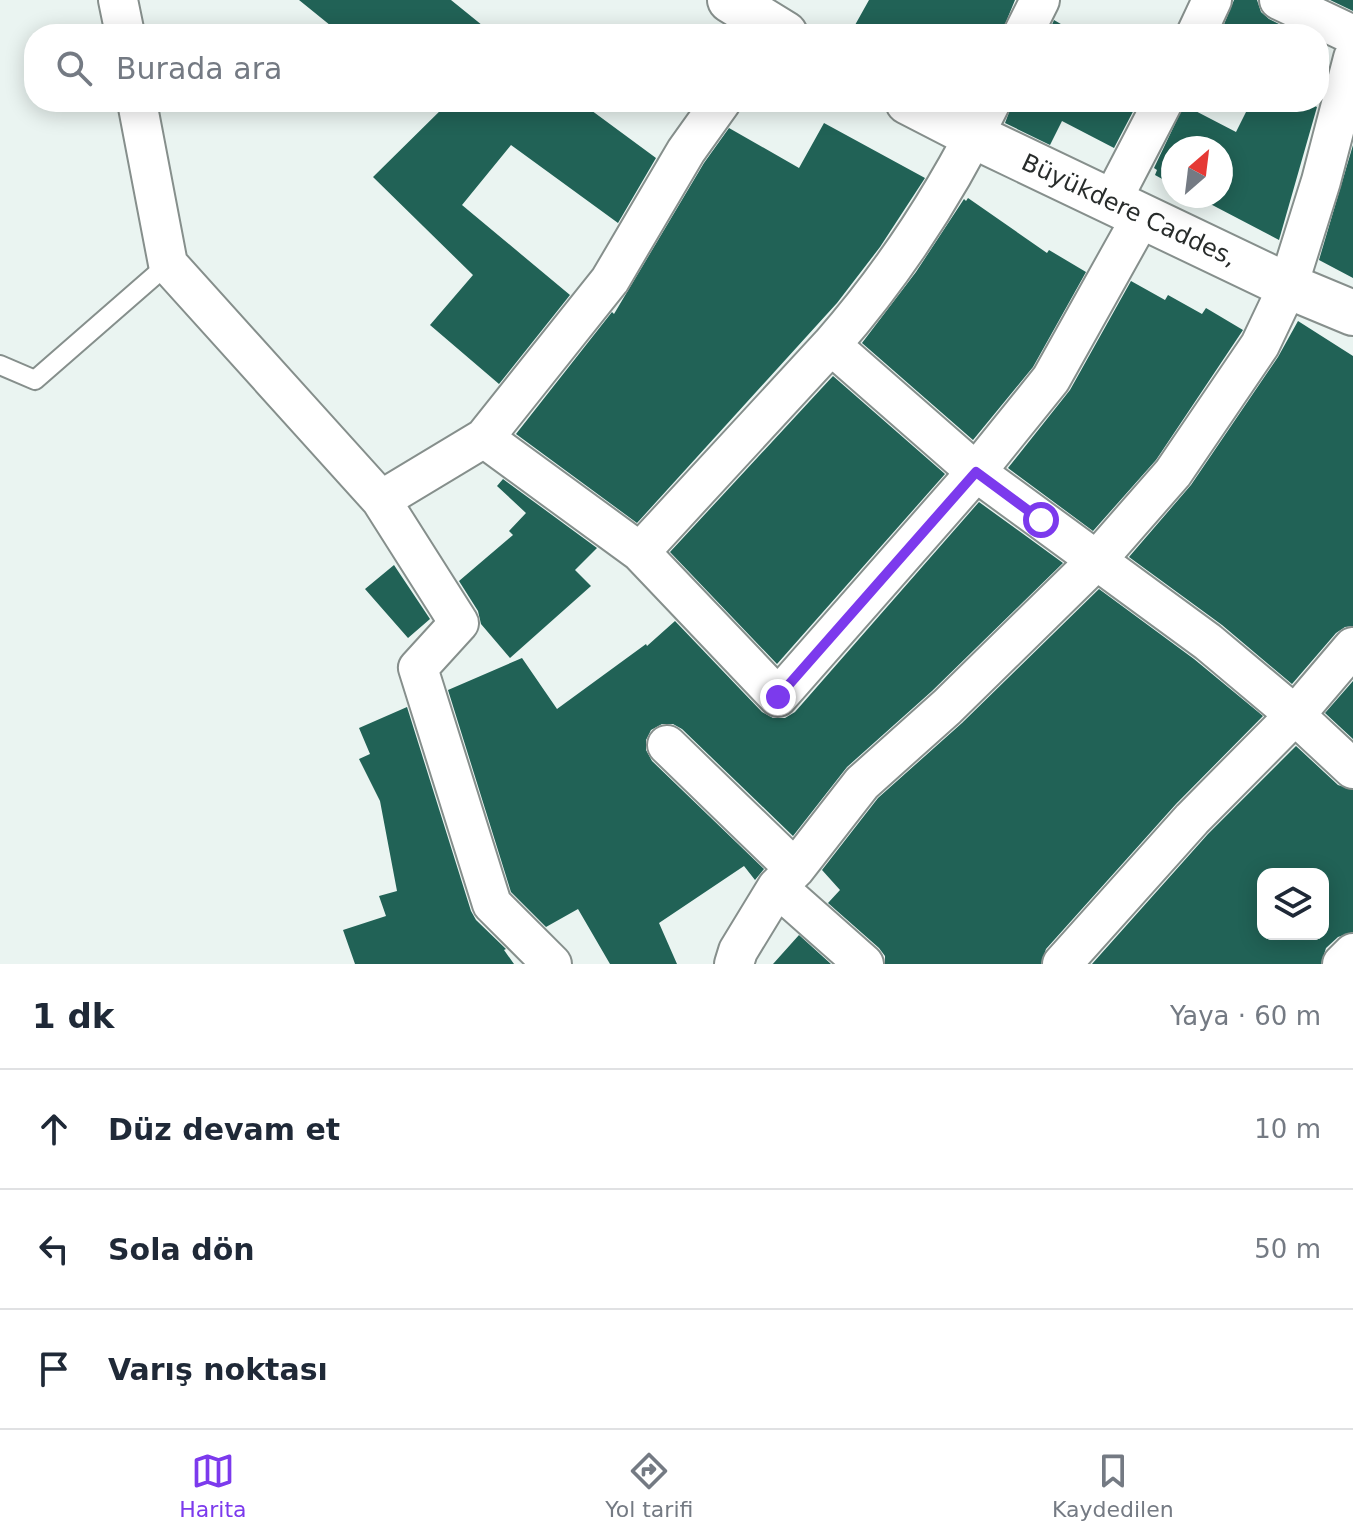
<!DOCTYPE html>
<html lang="tr">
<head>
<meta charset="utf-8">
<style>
	body { margin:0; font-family:"DejaVu Sans",sans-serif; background:#f2f2f3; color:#1f2937 }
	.controls { position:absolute; right:24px; bottom:24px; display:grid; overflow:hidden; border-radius:16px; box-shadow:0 4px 20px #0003 }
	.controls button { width:72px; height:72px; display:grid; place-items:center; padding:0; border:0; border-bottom:2px solid #e0e1e3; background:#fff; color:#1f2937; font:40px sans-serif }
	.compass { position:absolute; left:1161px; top:136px; width:72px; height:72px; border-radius:50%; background:#fff; box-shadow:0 4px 20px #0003; rotate:28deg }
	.stop { position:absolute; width:24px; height:24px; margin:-18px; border:6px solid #7c3aed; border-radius:50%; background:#fff }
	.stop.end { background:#7c3aed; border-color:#fff; box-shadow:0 2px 8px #0008 }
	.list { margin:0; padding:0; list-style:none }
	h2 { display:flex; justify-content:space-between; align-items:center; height:104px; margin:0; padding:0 32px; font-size:34px }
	h2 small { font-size:26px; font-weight:400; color:#747a83 }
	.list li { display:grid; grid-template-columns:52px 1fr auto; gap:24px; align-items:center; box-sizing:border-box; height:120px; padding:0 32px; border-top:2px solid #e0e1e3 }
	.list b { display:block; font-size:30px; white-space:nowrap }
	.list em { font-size:26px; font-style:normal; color:#747a83 }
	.icon { flex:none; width:44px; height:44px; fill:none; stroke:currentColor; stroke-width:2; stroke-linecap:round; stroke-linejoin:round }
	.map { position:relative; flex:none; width:1353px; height:964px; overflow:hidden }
	.search { position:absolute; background:#fff; box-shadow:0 4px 20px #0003; left:24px; right:24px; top:24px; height:88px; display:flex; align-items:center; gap:20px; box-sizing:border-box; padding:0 28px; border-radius:32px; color:#747a83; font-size:30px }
	.sheet { height:464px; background:#fff }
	nav { display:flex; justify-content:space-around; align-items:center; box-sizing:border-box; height:112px; border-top:2px solid #e0e1e3; background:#fff; font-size:22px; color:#747a83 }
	nav a { display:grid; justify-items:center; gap:4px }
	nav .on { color:#7c3aed }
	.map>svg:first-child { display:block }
	.building { fill:#216256; fill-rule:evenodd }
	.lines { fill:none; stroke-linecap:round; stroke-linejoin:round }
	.service-casing { stroke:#868f8c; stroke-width:22 }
	.minor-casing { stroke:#868f8c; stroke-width:42 }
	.tertiary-casing { stroke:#868f8c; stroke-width:48 }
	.service { stroke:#fff; stroke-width:18 }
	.minor { stroke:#fff; stroke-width:38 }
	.tertiary { stroke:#fff; stroke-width:44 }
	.route { stroke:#7c3aed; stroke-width:10 }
	.labels { text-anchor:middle; stroke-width:8; stroke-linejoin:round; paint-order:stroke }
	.street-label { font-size:24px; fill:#282c2b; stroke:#fff }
</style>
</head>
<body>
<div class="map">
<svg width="1353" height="964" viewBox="0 0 1353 964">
	<rect width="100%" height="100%" fill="#eaf4f1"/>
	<path class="building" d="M 299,0 L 451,0 L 493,34 L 341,34 Z
		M 869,0 L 1015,0 L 1001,34 L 850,34 Z
		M 1234,0 L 1257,0 L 1261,12 L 1269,19 L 1299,34 L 1220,34 Z
		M 1330,0 L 1353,0 L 1353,11 Z
		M 1054,20 L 1078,34 L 1048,34 Z
		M 449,102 L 580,102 L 656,158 L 618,223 L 511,145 L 462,205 L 570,295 L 499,384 L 430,325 L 473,275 L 373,177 Z
		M 1013,102 L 1138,102 L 1114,148 L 1062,121 L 1050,145 L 1005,123 Z
		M 1251,102 L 1305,102 L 1317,107 L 1279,240 L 1195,196 L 1221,196 L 1221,148 L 1173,148 L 1173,185 L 1155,175 L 1157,170 L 1154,168 L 1184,105 L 1236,132 Z
		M 824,123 L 925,178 L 880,247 L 837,303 L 637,523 L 516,434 L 612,312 L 614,314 L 704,163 L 729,128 L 799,168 Z
		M 1353,145 L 1353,278 L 1319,260 Z
		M 968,198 L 1047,253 L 1049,250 L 1086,272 L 1033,367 L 973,440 L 862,343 L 916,272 L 964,199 L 966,201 Z
		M 1131,281 L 1165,300 L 1168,295 L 1202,314 L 1206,308 L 1243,330 L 1156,460 L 1093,531 L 1008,468 L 1070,390 Z
		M 1298,321 L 1353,356 L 1353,626 L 1345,627 L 1336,633 L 1292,684 L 1222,625 L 1129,557 L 1191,485 L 1278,357 Z
		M 833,376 L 945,474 L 777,664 L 670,552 Z
		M 503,479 L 597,548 L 575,570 L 591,586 L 510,658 L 481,624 L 478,611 L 459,581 L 513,535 L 509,531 L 526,513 L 497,486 Z
		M 979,502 L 1063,563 L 932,691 L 847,767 L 793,836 L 682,729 L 673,724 L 662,724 L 651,730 L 646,740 L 646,750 L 652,761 L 764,869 L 755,880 L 744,866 L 659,923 L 677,964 L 610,964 L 578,909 L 546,927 L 511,892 L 448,690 L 522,658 L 557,709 L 646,644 L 647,646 L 675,621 L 762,712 L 773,718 L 785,718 L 795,712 Z
		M 394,565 L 430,619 L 408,638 L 365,589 Z
		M 1099,589 L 1194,659 L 1263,716 L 1176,804 L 1046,949 L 1041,964 L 885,964 L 885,956 L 879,948 L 828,903 L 840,890 L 822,870 L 878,798 L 962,723 Z
		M 1353,681 L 1353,739 L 1325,713 Z
		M 407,707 L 471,911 L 476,920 L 506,949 L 504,950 L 514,964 L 355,964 L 343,930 L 386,916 L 379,896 L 397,891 L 380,801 L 359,759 L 370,754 L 359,728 Z
		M 1296,746 L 1338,785 L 1353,790 L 1353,932 L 1338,937 L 1326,948 L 1321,964 L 1092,964 L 1208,834 ZM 1263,874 L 1323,874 L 1323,934 L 1263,934 Z
		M 799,935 L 831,964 L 773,964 Z"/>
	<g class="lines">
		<defs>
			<path id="service" d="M 0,365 L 35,380 L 168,264"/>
			<path id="minor" d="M 118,0 L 125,34
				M 1279,0 L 1353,35
				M 1023,34 L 1040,0
				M 1196,34 L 1212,0
				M 137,102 L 168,264 L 381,500 L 459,623 L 418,668 L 492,904 L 552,964
				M 991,102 C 948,190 895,272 831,345 L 976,472 L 1208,642 L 1295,715 L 1353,769
				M 1111,202 L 1163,102
				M 831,345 L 640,552 L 778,697 L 976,472 L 1051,379 L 1142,216
				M 484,438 L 640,552
				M 381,500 L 484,438 L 610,280 L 686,151 L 721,102
				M 667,745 L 795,869
				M 777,887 L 864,964
				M 734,964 L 738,951 L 777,887 L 795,869 L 862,783 L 947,707 L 1096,561 L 1173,473 L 1260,345 L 1288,286 L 1321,181 L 1353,58
				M 1062,964 L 1192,819 L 1295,715 L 1353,647
				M 1342,964 L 1353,953"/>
			<path id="tertiary" d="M 730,0 L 785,34
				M 908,102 L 974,136 L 1288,286 L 1353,313"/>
		</defs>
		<use href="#service" class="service-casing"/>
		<use href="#minor" class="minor-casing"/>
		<use href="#tertiary" class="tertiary-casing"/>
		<use href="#service" class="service"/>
		<use href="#minor" class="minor"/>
		<use href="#tertiary" class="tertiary"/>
	</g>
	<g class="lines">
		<path class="route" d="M 778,697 L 976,472 L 1041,520"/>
	</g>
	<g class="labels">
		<g class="street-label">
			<text transform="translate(1129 210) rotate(25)" y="8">Büyükdere Caddes,</text>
		</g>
	</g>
</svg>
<div class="controls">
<button><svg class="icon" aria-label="layers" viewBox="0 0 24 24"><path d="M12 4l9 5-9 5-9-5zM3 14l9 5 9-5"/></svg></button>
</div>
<svg class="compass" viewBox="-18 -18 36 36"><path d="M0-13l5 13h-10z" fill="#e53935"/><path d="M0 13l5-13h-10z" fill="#747a83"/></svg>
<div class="stop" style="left:1041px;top:520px"></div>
<div class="stop end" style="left:778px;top:697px"></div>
<div class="search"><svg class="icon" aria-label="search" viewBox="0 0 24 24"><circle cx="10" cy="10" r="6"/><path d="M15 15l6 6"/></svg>Burada ara</div>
</div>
<section class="sheet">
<h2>1 dk<small>Yaya · 60 m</small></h2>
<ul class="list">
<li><svg class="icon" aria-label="ahead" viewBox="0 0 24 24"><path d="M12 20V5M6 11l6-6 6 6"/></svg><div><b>Düz devam et</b></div><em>10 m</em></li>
<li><svg class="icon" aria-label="left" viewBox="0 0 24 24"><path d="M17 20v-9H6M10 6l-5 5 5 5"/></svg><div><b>Sola dön</b></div><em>50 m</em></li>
<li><svg class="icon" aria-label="arrive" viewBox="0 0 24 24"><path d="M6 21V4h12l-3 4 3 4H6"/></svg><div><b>Varış noktası</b></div></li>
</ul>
</section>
<nav>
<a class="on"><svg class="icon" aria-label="map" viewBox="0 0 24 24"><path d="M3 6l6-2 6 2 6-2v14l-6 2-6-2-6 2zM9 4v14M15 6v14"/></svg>Harita</a>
<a><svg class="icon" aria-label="directions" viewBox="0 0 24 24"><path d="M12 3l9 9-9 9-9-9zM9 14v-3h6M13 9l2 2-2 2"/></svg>Yol tarifi</a>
<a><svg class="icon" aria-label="saved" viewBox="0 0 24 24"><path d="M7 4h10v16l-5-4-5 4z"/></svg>Kaydedilen</a>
</nav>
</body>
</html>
